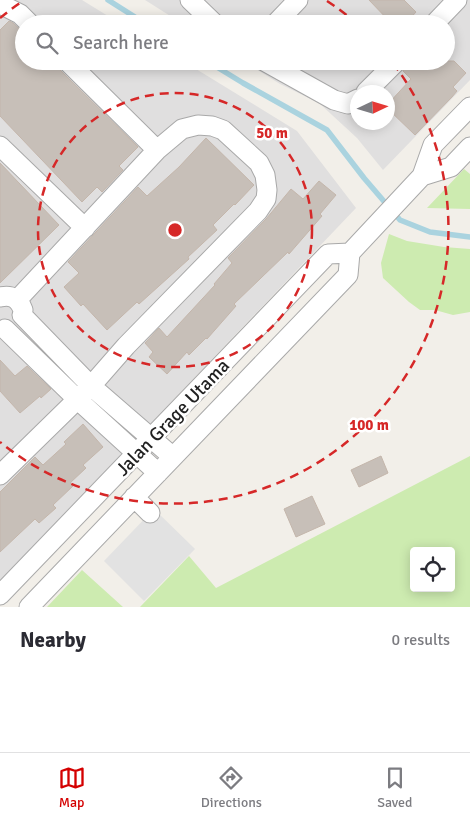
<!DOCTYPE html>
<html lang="en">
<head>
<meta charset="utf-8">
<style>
	body { margin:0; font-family:Signika,sans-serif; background:#f2f2f3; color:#2b2b33 }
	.controls { position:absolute; right:15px; bottom:15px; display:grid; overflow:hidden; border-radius:5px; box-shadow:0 2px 12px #0003 }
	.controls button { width:45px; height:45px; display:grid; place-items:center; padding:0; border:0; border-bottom:1px solid #e1e1e2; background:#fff; color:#2b2b33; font:25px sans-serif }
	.compass { position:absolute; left:350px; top:85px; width:45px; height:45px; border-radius:50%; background:#fff; box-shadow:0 2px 12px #0003; rotate:86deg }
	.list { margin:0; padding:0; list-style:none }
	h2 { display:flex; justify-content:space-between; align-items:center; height:65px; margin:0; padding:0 20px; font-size:21px }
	h2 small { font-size:16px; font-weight:400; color:#7c7c81 }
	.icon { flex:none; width:28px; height:28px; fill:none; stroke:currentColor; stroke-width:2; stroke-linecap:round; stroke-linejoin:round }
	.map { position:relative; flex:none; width:470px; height:607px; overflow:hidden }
	.search { position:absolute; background:#fff; box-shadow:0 2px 12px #0003; left:15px; right:15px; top:15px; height:55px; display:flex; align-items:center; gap:12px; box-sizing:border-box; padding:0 18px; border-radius:28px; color:#7c7c81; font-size:19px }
	.sheet { height:145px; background:#fff }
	nav { display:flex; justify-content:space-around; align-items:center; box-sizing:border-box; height:70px; border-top:1px solid #e1e1e2; background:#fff; font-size:14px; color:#7c7c81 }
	nav a { display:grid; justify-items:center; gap:2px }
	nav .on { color:#d40000 }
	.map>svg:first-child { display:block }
	.residential { fill:#e0dfdf; fill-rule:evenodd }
	.grass { fill:#cdebb0; fill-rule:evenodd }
	.parking { fill:#e2e2e2 }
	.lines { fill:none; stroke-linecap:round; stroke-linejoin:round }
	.stream { stroke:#aad3df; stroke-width:5.5 }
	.building { fill:#c7bfb8; stroke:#c4b6ab }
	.minor-casing { stroke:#a9a9a9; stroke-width:21 }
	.minor { stroke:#fff; stroke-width:19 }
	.ring { fill:none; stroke:#d62828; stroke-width:2.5; stroke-dasharray:9 6 }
	.labels { text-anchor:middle; stroke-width:5; stroke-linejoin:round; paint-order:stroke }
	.street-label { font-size:19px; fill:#222; stroke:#fff }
	.centre { fill:#d62828; stroke:#fff; stroke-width:2.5 }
	.ring-label { font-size:15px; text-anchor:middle; font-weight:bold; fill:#d62828; stroke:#fff; stroke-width:5; stroke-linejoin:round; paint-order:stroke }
</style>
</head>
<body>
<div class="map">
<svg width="470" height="607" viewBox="0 0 470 607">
	<rect width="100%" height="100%" fill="#f2efe9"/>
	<path class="residential" d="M 0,0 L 82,0 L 121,24 L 24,24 L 24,61 L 183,61 L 297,131 L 356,208 L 0,582 Z
		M 145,0 L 470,0 L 470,80 L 383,170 L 357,138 L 319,103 L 280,84 L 243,61 L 446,61 L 446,24 L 183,24 ZM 358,92 L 388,92 L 388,122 L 358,122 Z"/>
	<path class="grass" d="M 464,169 L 470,174 L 470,209 L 427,208 Z
		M 389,234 L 407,241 L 444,247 L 470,249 L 470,312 L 453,315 L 435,310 L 420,310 L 409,302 L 383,278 L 381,263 Z
		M 470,456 L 470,607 L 140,607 L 189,556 L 216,588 ZM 414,551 L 451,551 L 451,588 L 414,588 Z
		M 82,570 L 123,607 L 47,607 Z"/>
	<path class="parking" d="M 154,509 L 195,549 L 144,601 L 104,561 Z"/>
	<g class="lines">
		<path class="stream" d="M 108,0 L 146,24
			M 207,61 L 243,83 L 327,130 L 364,178 L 400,220 L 430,232 L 470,237"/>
	</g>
	<path class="building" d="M 369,0 L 404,0 L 416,12 L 405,24 L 392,24 Z
		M 9,21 L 13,23 L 24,33 L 24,61 L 55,61 L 59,69 L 138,147 L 119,166 L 123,170 L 102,192 L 97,187 L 82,202 L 0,116 L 0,30 Z
		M 411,61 L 454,61 L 466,73 L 453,87 L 457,91 L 452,97 L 415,135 L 388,109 L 388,104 L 411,79 L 403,71 Z
		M 206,138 L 254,185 L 235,205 L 234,204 L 213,225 L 217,230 L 188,257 L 189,259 L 139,304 L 137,302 L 107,330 L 83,304 L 81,306 L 64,287 L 79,273 L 68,262 L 138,187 L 147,196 L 179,167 Z
		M 0,163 L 59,225 L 0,283 Z
		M 319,181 L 336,195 L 320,214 L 322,216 L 289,254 L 288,252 L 234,304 L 236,306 L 207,339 L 206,338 L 189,355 L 187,352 L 167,374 L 149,357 L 153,352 L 145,343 L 159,328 L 167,337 L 215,285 L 214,284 L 232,263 L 228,258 L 266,219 L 291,189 L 303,199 Z
		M 0,360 L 15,376 L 27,366 L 51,389 L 41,398 L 40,396 L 20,413 L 0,391 Z
		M 83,424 L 103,447 L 83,465 L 86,468 L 70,483 L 73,486 L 53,505 L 56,508 L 39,523 L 35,519 L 0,552 L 0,492 L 35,457 L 43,465 L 66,444 L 64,442 Z
		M 381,456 L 388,473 L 359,487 L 351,470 Z
		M 312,496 L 325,524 L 296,537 L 284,509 Z"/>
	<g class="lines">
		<defs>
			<path id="minor" d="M 190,0 L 215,24
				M 0,4 L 20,14 L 30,24
				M 275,24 L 298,0
				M 434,24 L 457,0
				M 67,61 L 157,150
				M 264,61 L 334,100 L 348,104 L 358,99
				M 366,92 L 397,61
				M 0,146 L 85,228
				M 422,176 L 451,167 L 470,147
				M 0,297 C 12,294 19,299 23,310
				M 22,315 L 91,386 L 173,457
				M 5,329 L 77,399 L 158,473
				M 0,475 L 91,386 L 126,346 L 258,211 L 266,199 L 267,190 L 265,175 L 259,163 L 223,130 L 212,126 L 198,125 L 182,129 L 157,150 L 17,300
				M 134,497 L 150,513
				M 0,595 L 328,254 L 350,253
				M 29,607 L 348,275 L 350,253 L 422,176 L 433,145 L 470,107"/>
		</defs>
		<use href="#minor" class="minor-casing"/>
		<use href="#minor" class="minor"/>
	</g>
	<g class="ring">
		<circle cx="175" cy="230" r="137"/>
		<path d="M0 18A275 275 0 0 1 23 1M327 1A275 275 0 0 1 355 22M393 63A275 275 0 0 1 0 442"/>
	</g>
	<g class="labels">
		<g class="street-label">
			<text transform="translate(172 417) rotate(-46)" y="7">Jalan Grage Utama</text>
		</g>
	</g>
	<circle cx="175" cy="230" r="8" class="centre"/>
	<g class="ring-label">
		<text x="272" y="138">50 m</text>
		<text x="369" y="430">100 m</text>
	</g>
</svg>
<div class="controls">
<button><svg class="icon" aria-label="locate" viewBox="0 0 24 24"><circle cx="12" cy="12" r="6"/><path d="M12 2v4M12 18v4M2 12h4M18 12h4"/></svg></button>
</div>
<svg class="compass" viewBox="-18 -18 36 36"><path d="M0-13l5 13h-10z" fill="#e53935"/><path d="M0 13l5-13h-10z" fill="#7c7c81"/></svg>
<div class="search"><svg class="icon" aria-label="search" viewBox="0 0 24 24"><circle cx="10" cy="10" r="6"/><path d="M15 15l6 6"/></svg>Search here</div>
</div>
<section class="sheet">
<h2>Nearby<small>0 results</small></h2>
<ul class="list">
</ul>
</section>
<nav>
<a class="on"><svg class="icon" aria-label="map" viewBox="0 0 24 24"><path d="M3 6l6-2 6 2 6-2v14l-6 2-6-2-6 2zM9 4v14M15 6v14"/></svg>Map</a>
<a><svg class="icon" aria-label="directions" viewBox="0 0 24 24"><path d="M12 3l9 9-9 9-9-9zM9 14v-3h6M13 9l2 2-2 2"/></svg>Directions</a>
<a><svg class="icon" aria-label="saved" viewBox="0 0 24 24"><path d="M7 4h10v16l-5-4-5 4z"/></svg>Saved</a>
</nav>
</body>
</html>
